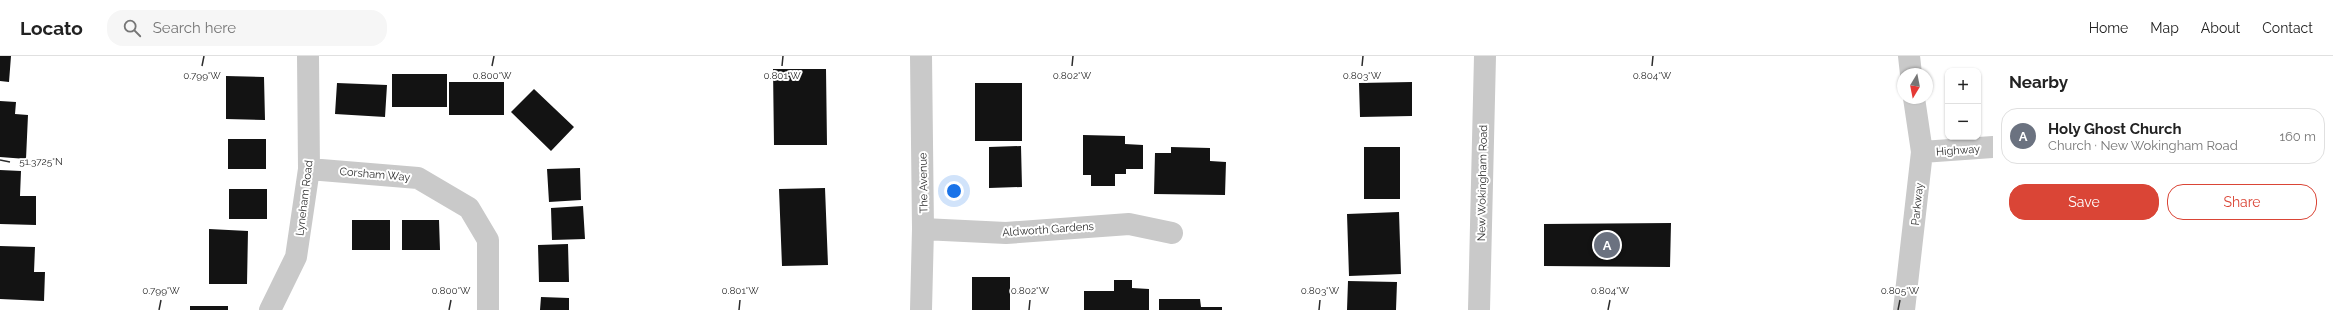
<!DOCTYPE html>
<html lang="en">
<head>
<meta charset="utf-8">
<style>
	body { margin:0; font-family:Raleway,sans-serif; background:#f6f6f6; color:#222 }
	.controls { position:absolute; right:12px; top:12px; display:grid; overflow:hidden; border-radius:8px; box-shadow:0 1px 3px #0004 }
	.controls button { width:36px; height:36px; display:grid; place-items:center; padding:0; border:0; border-bottom:1px solid #e0e0e0; background:#fff; color:#222; font:20px sans-serif }
	.compass { position:absolute; left:1897px; top:12px; width:36px; height:36px; border-radius:50%; background:#fff; box-shadow:0 1px 3px #0004; rotate:190deg }
	.you { position:absolute; left:954px; top:135px; width:14px; height:14px; margin:-10px; border:3px solid #fff; border-radius:50%; background:#1a73e8; box-shadow:0 0 0 6px #1a73e833 }
	.badge { display:grid; place-items:center; width:26px; height:26px; border-radius:50%; background:#da4536; color:#fff; font-size:13px; font-weight:700 }
	.pin { position:absolute; translate:-50% -50%; border:2px solid #fff; box-shadow:0 1px 4px #0006 }
	.list { margin:0; padding:0; list-style:none }
	h2 { display:flex; justify-content:space-between; align-items:center; height:52px; margin:0; padding:0 16px; font-size:17px }
	h2 small { font-size:13px; font-weight:400; color:#767676 }
	.list li { display:grid; grid-template-columns:26px 1fr auto; gap:12px; align-items:center; box-sizing:border-box; height:56px; margin:0 8px 8px; padding:0 8px; border:1px solid #e0e0e0; border-radius:16px }
	.list b { display:block; font-size:15px; white-space:nowrap }
	.list p { margin:0; font-size:13px; white-space:nowrap; color:#767676 }
	.list em { font-size:13px; font-style:normal; color:#767676 }
	.actions { display:flex; gap:8px; padding:12px 16px }
	.actions a { flex:1; padding:9px 0; border:1px solid #da4536; border-radius:16px; text-align:center; font-size:14px; color:#da4536 }
	.actions .main { background:#da4536; color:#fff }
	.icon { flex:none; width:22px; height:22px; fill:none; stroke:currentColor; stroke-width:2; stroke-linecap:round; stroke-linejoin:round }
	.map { position:relative; flex:none; width:1993px; height:254px; overflow:hidden }
	header { display:flex; align-items:center; gap:24px; box-sizing:border-box; height:56px; padding:0 20px; background:#fff; border-bottom:1px solid #e0e0e0 }
	header strong { font-size:19px }
	nav { display:flex; gap:22px; margin-inline-start:auto; font-size:14px }
	.search { width:280px; height:36px; background:#f6f6f6; display:flex; align-items:center; gap:10px; box-sizing:border-box; padding:0 14px; border-radius:16px; color:#767676; font-size:15px }
	main { display:flex }
	aside { flex:1; background:#fff }
	.map>svg:first-child { display:block }
	.building { fill:#131313 }
	.lines { fill:none; stroke-linecap:round; stroke-linejoin:round }
	.minor { stroke:#c9c9c9; stroke-width:22 }
	.tertiary { stroke:#c9c9c9; stroke-width:22 }
	.ticks { fill:none; stroke:#2c2c2c; stroke-width:1.5 }
	.labels { text-anchor:middle; stroke-width:4; stroke-linejoin:round; paint-order:stroke }
	.street-label { font-size:11px; fill:#2c2c2c; stroke:#fff }
	.ticks-label { font-size:10px; text-anchor:middle; fill:#2c2c2c; stroke:#fff; stroke-width:4; stroke-linejoin:round; paint-order:stroke }
</style>
</head>
<body>
<header>
<strong>Locato</strong>
<div class="search"><svg class="icon" aria-label="search" viewBox="0 0 24 24"><circle cx="10" cy="10" r="6"/><path d="M15 15l6 6"/></svg>Search here</div>
<nav><a>Home</a><a>Map</a><a>About</a><a>Contact</a></nav>
</header>
<main>
<div class="map">
<svg width="1993" height="254" viewBox="0 0 1993 254">
	<rect width="100%" height="100%" fill="#fff"/>
	<path class="building" d="M 0,0 L 11,0 L 9,26 L 0,25 Z
		M 773,13 L 826,13 L 827,89 L 774,89 Z
		M 392,18 L 447,18 L 447,51 L 392,51 Z
		M 226,20 L 264,21 L 265,64 L 226,63 Z
		M 449,26 L 504,26 L 504,59 L 449,59 Z
		M 1412,26 L 1412,60 L 1360,61 L 1359,27 Z
		M 337,27 L 387,29 L 385,61 L 335,58 Z
		M 975,27 L 1022,27 L 1022,85 L 975,85 Z
		M 534,33 L 574,71 L 551,95 L 511,56 Z
		M 0,45 L 16,46 L 15,58 L 28,59 L 26,103 L 0,101 Z
		M 1083,79 L 1125,80 L 1125,88 L 1143,89 L 1143,113 L 1126,113 L 1126,118 L 1115,118 L 1115,130 L 1091,130 L 1091,119 L 1083,119 Z
		M 228,83 L 266,83 L 266,113 L 228,113 Z
		M 1021,90 L 1022,131 L 989,132 L 989,91 Z
		M 1171,91 L 1210,92 L 1210,105 L 1226,106 L 1225,139 L 1154,138 L 1155,97 L 1171,97 Z
		M 1364,91 L 1400,91 L 1400,143 L 1364,143 Z
		M 580,112 L 581,144 L 549,146 L 547,113 Z
		M 0,114 L 21,115 L 20,140 L 36,140 L 36,169 L 0,168 Z
		M 825,132 L 828,209 L 782,210 L 779,133 Z
		M 229,133 L 267,133 L 267,163 L 229,163 Z
		M 583,150 L 585,183 L 552,184 L 551,152 Z
		M 1399,156 L 1401,218 L 1349,220 L 1347,158 Z
		M 352,164 L 390,164 L 390,194 L 352,194 Z
		M 402,164 L 439,164 L 440,194 L 402,194 Z
		M 1671,167 L 1670,211 L 1544,210 L 1544,168 Z
		M 209,173 L 248,175 L 247,228 L 209,228 Z
		M 568,188 L 569,226 L 539,226 L 538,189 Z
		M 0,190 L 35,191 L 34,216 L 45,216 L 44,245 L 0,243 Z
		M 972,221 L 1010,221 L 1010,254 L 972,254 Z
		M 1114,224 L 1132,224 L 1132,232 L 1149,233 L 1149,254 L 1084,254 L 1084,235 L 1114,235 Z
		M 1348,225 L 1397,226 L 1396,254 L 1347,254 Z
		M 541,241 L 569,242 L 569,254 L 540,254 Z
		M 1159,243 L 1200,243 L 1201,251 L 1222,251 L 1222,254 L 1159,254 Z
		M 190,250 L 228,250 L 228,254 L 190,254 Z"/>
	<g class="lines">
		<path class="minor" d="M 921,0 L 923,173 L 921,254
			M 1909,0 L 1911,18
			M 1922,96 L 1993,91
			M 309,113 L 418,122 L 469,152 L 488,184 L 488,254
			M 923,173 L 1006,177 L 1129,168 L 1172,177
			M 270,254 L 296,201 L 309,113 L 308,0
			M 1904,254 L 1922,96 L 1914,42"/>
		<path class="tertiary" d="M 1479,254 L 1485,0"/>
	</g>
	<path class="ticks" d="M 202,10 L 204,0M 492,10 L 494,0M 782,10 L 783,0M 1072,10 L 1073,0M 1362,10 L 1363,0M 1652,10 L 1653,0M 0,104 L 10,106M 159,254 L 161,244M 449,254 L 451,244M 739,254 L 740,244M 1029,254 L 1030,244M 1319,254 L 1320,244M 1608,254 L 1610,244M 1898,254 L 1900,244"/>
	<g class="labels">
		<g class="street-label">
			<text transform="translate(1958 94) rotate(-4)" y="4">Highway</text>
			<text transform="translate(375 118) rotate(5)" y="4">Corsham Way</text>
			<text transform="translate(923 127) rotate(-91)" y="4">The Avenue</text>
			<text transform="translate(1482 127) rotate(-89)" y="4">New Wokingham Road</text>
			<text transform="translate(304 142) rotate(-83)" y="4">Lyneham Road</text>
			<text transform="translate(1917 148) rotate(-84)" y="4">Parkway</text>
			<text transform="translate(1048 173) rotate(-4)" y="4">Aldworth Gardens</text>
		</g>
	</g>
	<g class="ticks-label">
		<text x="782" y="23">0.801°W</text>
		<text x="1652" y="23">0.804°W</text>
		<text x="202" y="23">0.799°W</text>
		<text x="492" y="23">0.800°W</text>
		<text x="1072" y="23">0.802°W</text>
		<text x="1362" y="23">0.803°W</text>
		<text x="41" y="109">51.3725°N</text>
		<text x="161" y="238">0.799°W</text>
		<text x="451" y="238">0.800°W</text>
		<text x="740" y="238">0.801°W</text>
		<text x="1030" y="238">0.802°W</text>
		<text x="1320" y="238">0.803°W</text>
		<text x="1610" y="238">0.804°W</text>
		<text x="1900" y="238">0.805°W</text>
	</g>
</svg>
<div class="controls">
<button>+</button>
<button>−</button>
</div>
<svg class="compass" viewBox="-18 -18 36 36"><path d="M0-13l5 13h-10z" fill="#e53935"/><path d="M0 13l5-13h-10z" fill="#767676"/></svg>
<div class="you"></div>
<div class="pin badge" style="left:1607px;top:189px;background:#6b7280">A</div>
</div>
<aside>
<h2>Nearby<small></small></h2>
<ul class="list">
<li><span class="badge" style="background:#6b7280">A</span><div><b>Holy Ghost Church</b><p>Church · New Wokingham Road</p></div><em>160 m</em></li>
</ul>
<div class="actions"><a class="main">Save</a><a>Share</a></div>
</aside>
</main>
</body>
</html>
